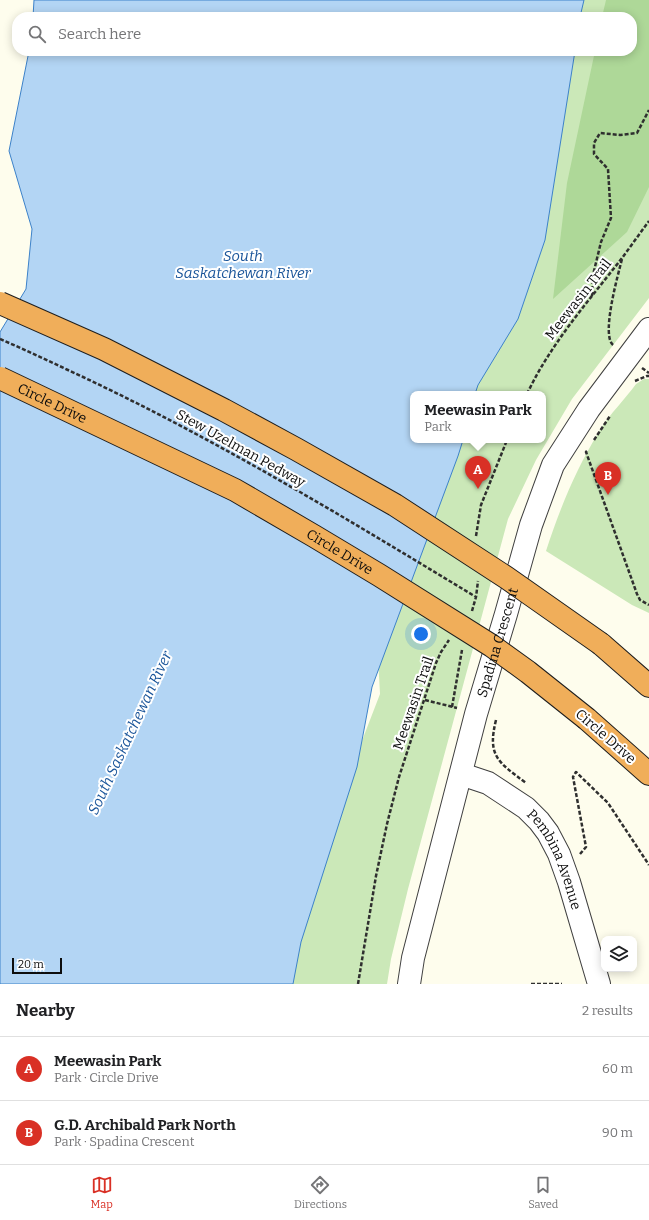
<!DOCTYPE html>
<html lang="en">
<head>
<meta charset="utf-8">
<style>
	body { margin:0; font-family:Bitter,serif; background:#f2f2f2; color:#202124 }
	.controls { position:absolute; right:12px; bottom:12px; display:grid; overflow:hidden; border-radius:8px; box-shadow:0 2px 10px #0003 }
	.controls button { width:36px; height:36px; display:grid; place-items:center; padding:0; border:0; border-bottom:1px solid #e0e0e0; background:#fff; color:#202124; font:20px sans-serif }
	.scale { position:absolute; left:12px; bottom:10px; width:50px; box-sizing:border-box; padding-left:4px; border:2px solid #0d0d0d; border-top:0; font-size:11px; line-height:14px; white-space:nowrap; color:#0d0d0d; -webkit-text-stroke:3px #fff; paint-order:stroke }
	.you { position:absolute; left:421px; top:634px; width:14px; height:14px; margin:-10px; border:3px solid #fff; border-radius:50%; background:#1a73e8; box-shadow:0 0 0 6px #1a73e833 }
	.badge { display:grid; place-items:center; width:26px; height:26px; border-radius:50%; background:#d93025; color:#fff; font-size:13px; font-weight:700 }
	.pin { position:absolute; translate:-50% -33px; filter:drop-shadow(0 1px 2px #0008) }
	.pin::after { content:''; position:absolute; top:21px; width:14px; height:12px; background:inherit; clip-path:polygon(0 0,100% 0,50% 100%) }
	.popup { position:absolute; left:410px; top:391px; width:136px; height:52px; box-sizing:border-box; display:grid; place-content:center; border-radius:8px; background:#fff; filter:drop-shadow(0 1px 3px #0005); font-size:13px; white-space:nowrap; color:#757577 }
	.popup b { font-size:15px; color:#202124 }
	.popup::after { content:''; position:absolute; left:50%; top:100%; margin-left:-8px; border:8px solid transparent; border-top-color:#fff }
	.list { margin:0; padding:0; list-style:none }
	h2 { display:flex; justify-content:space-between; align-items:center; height:52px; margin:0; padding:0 16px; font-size:17px }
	h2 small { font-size:13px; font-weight:400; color:#757577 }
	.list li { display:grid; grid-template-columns:26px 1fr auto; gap:12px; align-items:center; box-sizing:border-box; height:64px; padding:0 16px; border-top:1px solid #e0e0e0 }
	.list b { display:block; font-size:15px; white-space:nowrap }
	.list p { margin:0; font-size:13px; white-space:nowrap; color:#757577 }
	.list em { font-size:13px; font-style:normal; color:#757577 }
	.icon { flex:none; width:22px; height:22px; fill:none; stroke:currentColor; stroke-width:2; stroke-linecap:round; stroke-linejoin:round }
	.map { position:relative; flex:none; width:649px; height:984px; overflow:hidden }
	.search { position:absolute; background:#fff; box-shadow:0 2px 10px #0003; left:12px; right:12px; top:12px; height:44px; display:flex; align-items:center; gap:10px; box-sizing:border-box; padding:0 14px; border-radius:16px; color:#757577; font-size:15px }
	.sheet { height:180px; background:#fff }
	nav { display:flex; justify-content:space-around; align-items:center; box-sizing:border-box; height:56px; border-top:1px solid #e0e0e0; background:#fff; font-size:11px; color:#757577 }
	nav a { display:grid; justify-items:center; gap:2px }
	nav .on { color:#d93025 }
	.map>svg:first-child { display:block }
	.green { fill:#cbe8b8 }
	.forest { fill:#aed898 }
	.water { fill:#b3d5f4; stroke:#3d82c9 }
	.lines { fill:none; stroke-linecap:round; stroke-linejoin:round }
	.minor-casing { stroke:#404040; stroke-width:24 }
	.highway-casing { stroke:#1e1e1e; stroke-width:24 }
	.path { stroke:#2f2f2f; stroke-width:2.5; stroke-dasharray:4 2; stroke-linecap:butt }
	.minor { stroke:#fff; stroke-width:22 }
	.highway { stroke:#f0ae5a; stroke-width:22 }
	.highway-bridge-casing { stroke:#1e1e1e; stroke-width:24; stroke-linecap:butt }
	.highway-bridge { stroke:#f0ae5a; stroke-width:22 }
	.labels { text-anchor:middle; stroke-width:4; stroke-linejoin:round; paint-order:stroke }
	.street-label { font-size:14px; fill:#0d0d0d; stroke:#fff }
	.water-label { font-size:15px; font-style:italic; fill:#1a559a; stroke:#fff }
</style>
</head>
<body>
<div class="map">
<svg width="649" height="984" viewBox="0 0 649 984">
	<rect width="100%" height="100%" fill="#fefded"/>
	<path class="green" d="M 571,0 L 649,0 L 649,298 L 572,399 L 536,460 L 508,519 L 408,889 L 391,959 L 387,984 L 285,984 L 350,772 L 380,694 L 378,657 L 449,440 L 543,440 L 543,394 L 465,394 L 565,51 L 632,51 L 632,17 L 569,17 Z
		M 644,379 L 649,379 L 649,613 L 632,605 L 546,551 C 560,508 576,469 600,430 C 610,414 625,399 636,384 Z"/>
	<path class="forest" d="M 606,0 L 649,0 L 649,187 L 627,232 L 553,299 L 567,183 L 595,51 L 632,51 L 632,17 L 602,17 Z"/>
	<path class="water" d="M 34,0 L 584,0 L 580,17 L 33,17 Z
		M 29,51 L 575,51 L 545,240 L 518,319 L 478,385 L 475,394 L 413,394 L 413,440 L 463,440 L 458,456 L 372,687 L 357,767 L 301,942 L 293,984 L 0,984 L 0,332 L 26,289 L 32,229 L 9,151 Z"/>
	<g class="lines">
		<defs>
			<g id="minor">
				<path id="s1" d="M 461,774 L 488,783 L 526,808 L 539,821 L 548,833 L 559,854 L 569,882 L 599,984"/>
				<path id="s2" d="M 409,984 L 413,958 L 476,714 L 506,614 L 531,525 L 553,465 L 589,409 L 649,329"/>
			</g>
			<path id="highway" d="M 601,644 L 649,686
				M 587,719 L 649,774"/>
		</defs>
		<use href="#minor" class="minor-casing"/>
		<use href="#highway" class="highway-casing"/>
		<path class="path" d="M 592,296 L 593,275 L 601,242 L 611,218 L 608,169 L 594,154 L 594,143 L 600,133 L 620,135 L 637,133 L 649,110
			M 0,339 C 28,351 55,364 83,377 C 219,441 347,519 476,597
			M 613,345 C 601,335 618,275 622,259
			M 642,368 L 649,373
			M 635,381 L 647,376 L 649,376
			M 527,394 C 551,343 588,302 622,258 C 631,246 640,233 649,221
			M 594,440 L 610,416
			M 587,451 L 586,452 L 637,594 L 640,600 L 649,605
			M 476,536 L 481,505 L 507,440
			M 472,611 L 476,597 L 478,581
			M 425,700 L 457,708
			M 452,707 L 462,650
			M 496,720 C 487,756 498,762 526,783
			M 580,854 L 586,847 L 573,777 L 576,772 L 608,803 L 649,865
			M 358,984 L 376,876 L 387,824 L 399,777 L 436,663 L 441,652 L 449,640
			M 531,984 L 562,984"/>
		<use href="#minor" class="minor"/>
		<use href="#highway" class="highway"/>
		<defs>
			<g id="highway-bridge">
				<path d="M 0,303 L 104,349 L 224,410 L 296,449 L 395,505 L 507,578 L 601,644"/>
				<path id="s3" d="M 0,378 L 235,490 L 314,536 L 379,575 L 492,646 L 528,672 L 587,719"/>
			</g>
		</defs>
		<use href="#highway-bridge" class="highway-bridge-casing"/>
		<use href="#highway-bridge" class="highway-bridge"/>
	</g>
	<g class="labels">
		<g class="street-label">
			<text transform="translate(578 299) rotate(-52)" y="5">Meewasin Trail</text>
			<text dy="5" stroke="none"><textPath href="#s3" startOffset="58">Circle Drive</textPath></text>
			<text transform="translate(241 448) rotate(29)" y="5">Stew Uzelman Pedway</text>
			<text dy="5" stroke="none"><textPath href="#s3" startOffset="382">Circle Drive</textPath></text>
			<text dy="5" stroke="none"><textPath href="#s2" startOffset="353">Spadina Crescent</textPath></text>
			<text transform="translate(413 703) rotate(-71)" y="5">Meewasin Trail</text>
			<text transform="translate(606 736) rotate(41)" y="5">Circle Drive</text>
			<text dy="5" stroke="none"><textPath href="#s1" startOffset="134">Pembina Avenue</textPath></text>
		</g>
		<g class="water-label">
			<text x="243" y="261">South<tspan x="243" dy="17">Saskatchewan River</tspan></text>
			<text transform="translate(130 733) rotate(-65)" y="5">South Saskatchewan River</text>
		</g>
	</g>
</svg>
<div class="controls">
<button><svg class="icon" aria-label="layers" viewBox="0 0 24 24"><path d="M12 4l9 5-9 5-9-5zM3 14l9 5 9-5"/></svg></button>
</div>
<div class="scale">20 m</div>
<div class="you"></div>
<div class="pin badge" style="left:478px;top:489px">A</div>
<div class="popup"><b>Meewasin Park</b>Park</div>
<div class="pin badge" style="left:608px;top:495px">B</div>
<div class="search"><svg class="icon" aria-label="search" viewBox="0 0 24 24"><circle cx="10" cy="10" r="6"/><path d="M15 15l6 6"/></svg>Search here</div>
</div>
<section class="sheet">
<h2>Nearby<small>2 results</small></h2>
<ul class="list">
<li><span class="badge">A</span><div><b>Meewasin Park</b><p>Park · Circle Drive</p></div><em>60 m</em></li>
<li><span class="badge">B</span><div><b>G.D. Archibald Park North</b><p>Park · Spadina Crescent</p></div><em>90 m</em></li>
</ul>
</section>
<nav>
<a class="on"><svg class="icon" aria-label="map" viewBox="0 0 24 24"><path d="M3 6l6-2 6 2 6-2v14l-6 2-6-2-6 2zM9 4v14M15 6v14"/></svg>Map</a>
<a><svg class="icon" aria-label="directions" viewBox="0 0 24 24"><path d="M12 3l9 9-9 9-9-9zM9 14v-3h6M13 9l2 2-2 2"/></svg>Directions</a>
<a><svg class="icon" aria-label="saved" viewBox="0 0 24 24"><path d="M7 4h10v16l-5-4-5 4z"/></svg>Saved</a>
</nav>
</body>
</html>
